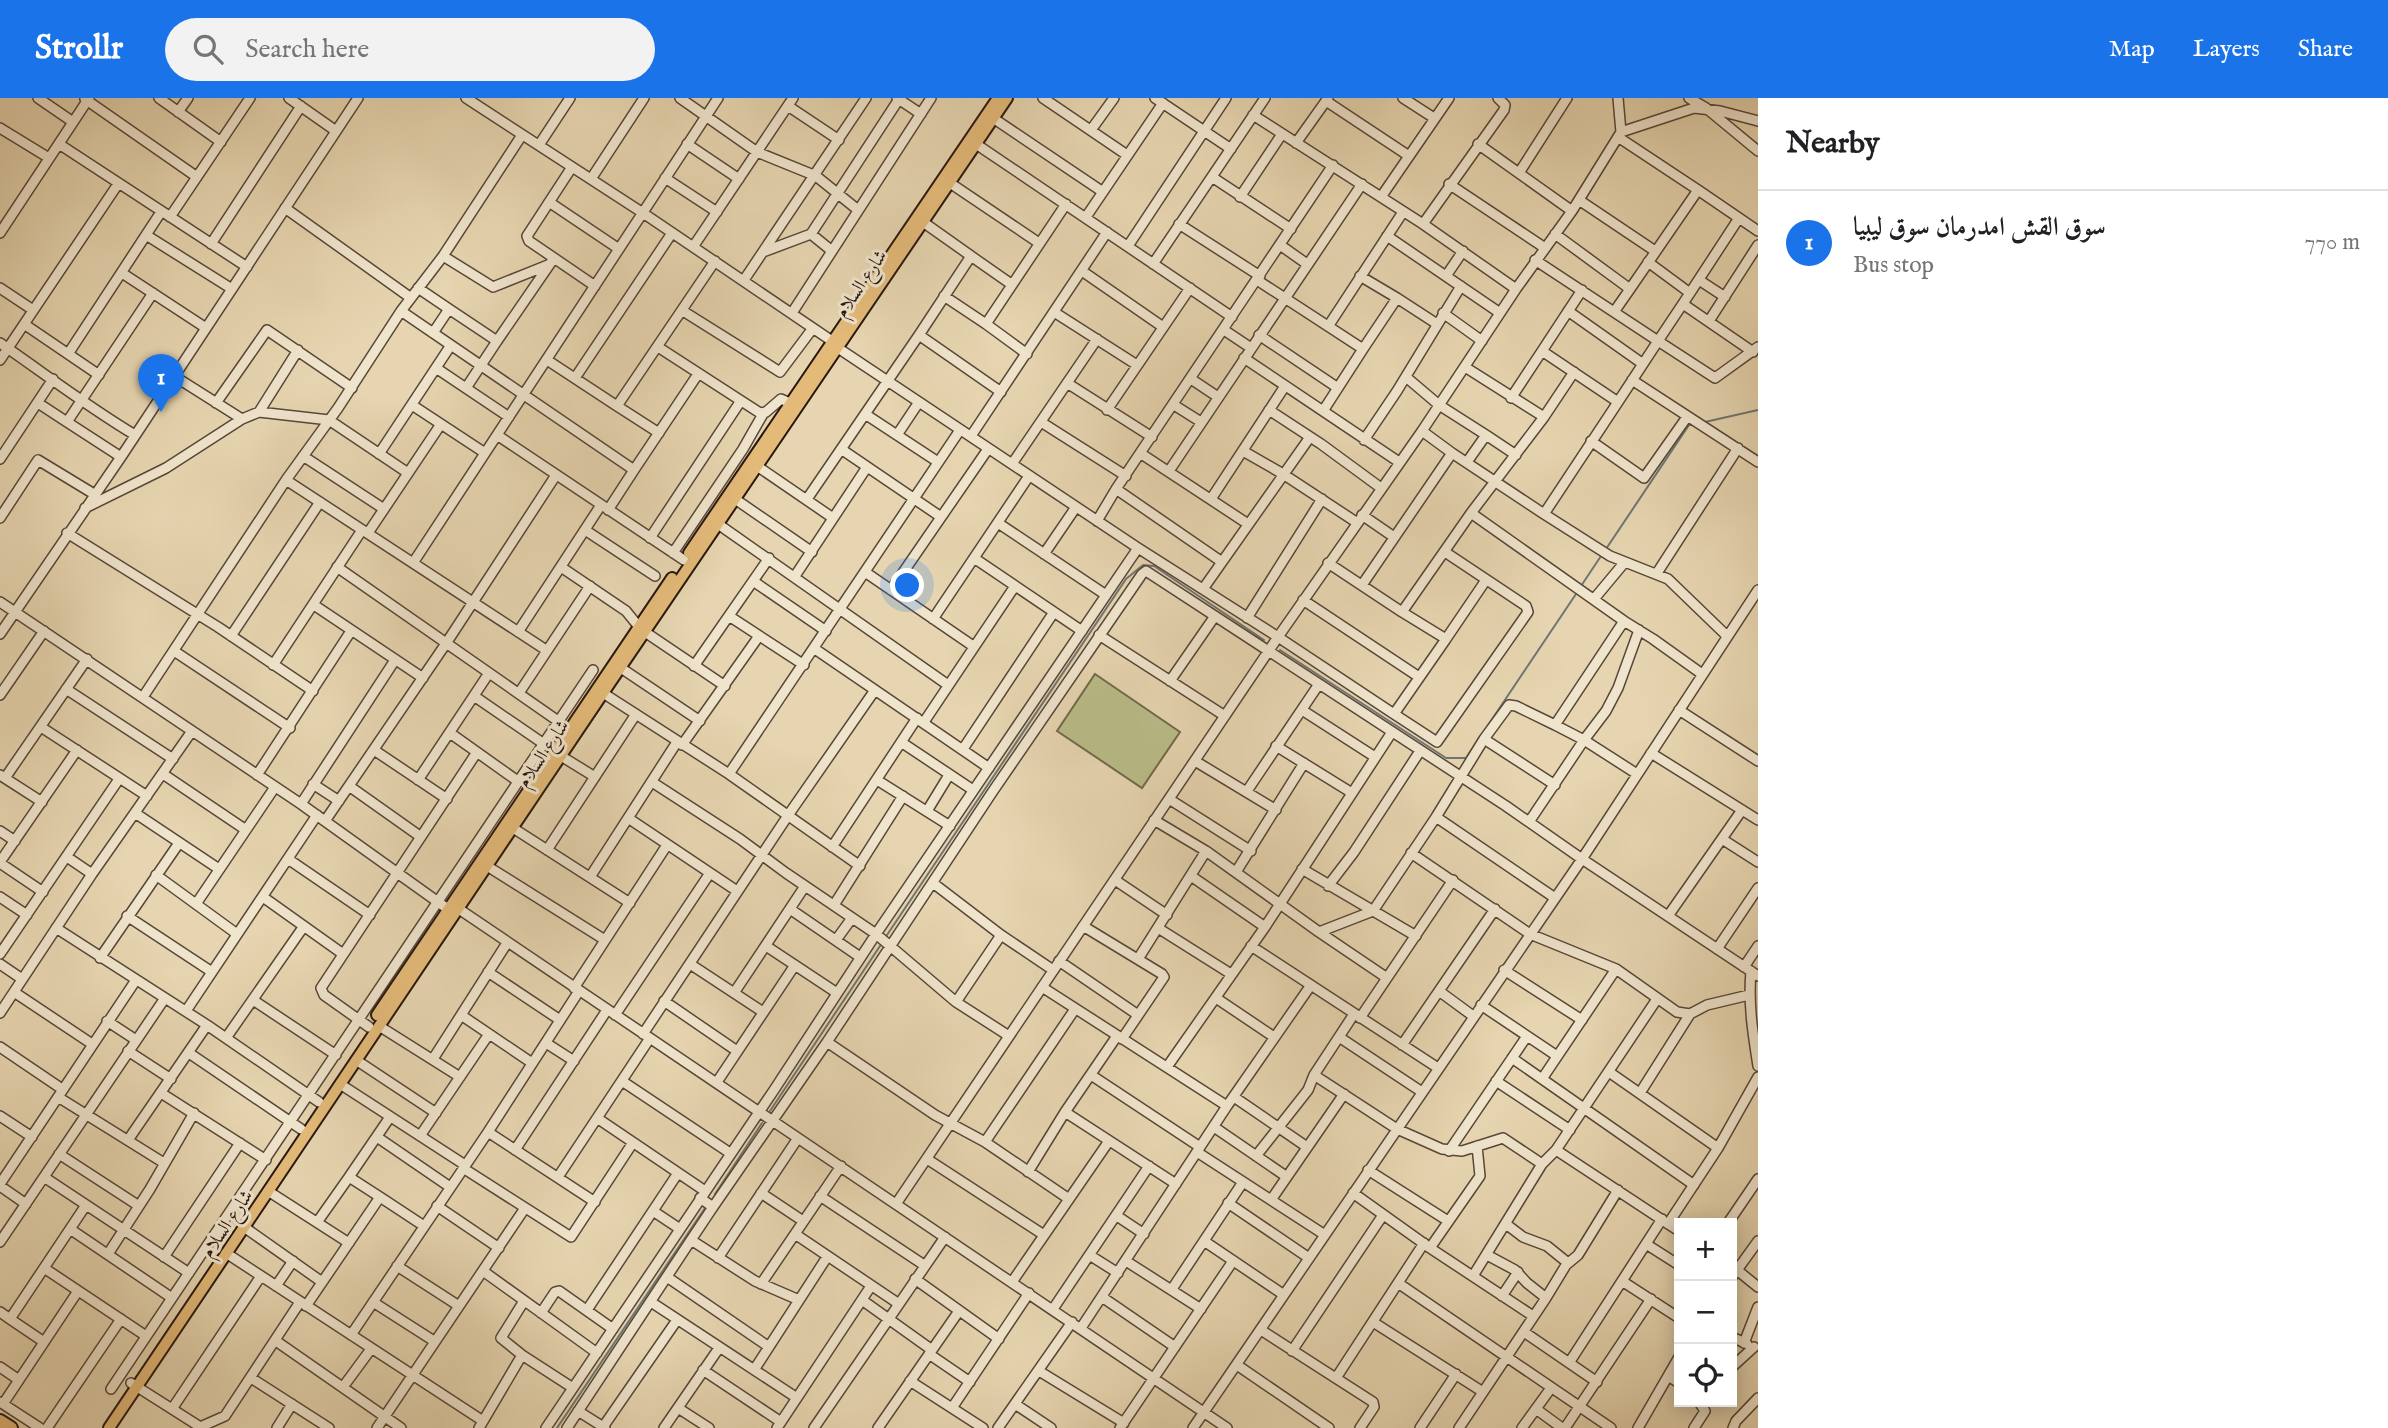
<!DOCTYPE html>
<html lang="en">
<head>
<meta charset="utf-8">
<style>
	body { margin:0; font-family:"IM FELL English",Amiri,serif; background:#f2f2f2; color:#202124 }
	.controls { position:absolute; right:21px; bottom:21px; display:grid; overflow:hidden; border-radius:0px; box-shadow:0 4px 18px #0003 }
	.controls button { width:63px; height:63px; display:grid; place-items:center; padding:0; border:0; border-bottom:2px solid #e0e0e0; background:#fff; color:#202124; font:35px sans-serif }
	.you { position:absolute; left:908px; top:488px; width:24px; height:24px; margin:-18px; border:5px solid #fff; border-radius:50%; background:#1a73e8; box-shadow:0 0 0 10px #1a73e833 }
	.badge { display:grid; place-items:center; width:46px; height:46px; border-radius:50%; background:#1a73e8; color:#fff; font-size:23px; font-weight:700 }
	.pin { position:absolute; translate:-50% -58px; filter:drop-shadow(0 2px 4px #0008) }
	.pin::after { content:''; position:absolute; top:37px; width:24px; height:21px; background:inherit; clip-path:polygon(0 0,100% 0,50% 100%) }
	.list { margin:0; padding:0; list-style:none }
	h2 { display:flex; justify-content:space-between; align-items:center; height:91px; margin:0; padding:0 28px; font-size:30px }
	h2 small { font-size:23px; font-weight:400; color:#757577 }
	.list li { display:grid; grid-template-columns:46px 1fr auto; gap:21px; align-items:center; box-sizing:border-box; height:105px; padding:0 28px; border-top:2px solid #e0e0e0 }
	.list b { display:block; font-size:26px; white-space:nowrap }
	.list p { margin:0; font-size:23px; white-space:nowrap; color:#757577 }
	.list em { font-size:23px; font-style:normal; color:#757577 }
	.icon { flex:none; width:38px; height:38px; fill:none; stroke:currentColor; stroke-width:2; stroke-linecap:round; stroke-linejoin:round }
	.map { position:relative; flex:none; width:1758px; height:1330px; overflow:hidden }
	header { display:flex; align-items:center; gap:42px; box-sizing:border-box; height:98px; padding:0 35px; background:#1a73e8; color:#fff }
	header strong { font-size:33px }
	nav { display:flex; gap:38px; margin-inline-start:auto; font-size:24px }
	.search { width:490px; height:63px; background:#f2f2f2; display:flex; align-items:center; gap:18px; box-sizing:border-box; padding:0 24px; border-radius:38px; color:#757577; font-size:26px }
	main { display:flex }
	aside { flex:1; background:#fff }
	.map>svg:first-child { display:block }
	.green { fill:#b9bc88; stroke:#706a4c; stroke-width:2 }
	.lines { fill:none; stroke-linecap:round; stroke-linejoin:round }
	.stream { stroke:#6c7673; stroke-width:2 }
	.minor-casing { stroke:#584638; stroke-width:12 }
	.major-casing { stroke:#281710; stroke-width:14 }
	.highway-casing { stroke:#281710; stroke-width:16 }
	.minor { stroke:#efe4cc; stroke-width:9 }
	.major { stroke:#e3ba78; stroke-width:10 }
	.highway { stroke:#e3ba78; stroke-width:12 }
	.labels { text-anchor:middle; stroke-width:6; stroke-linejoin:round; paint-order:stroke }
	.street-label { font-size:19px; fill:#281710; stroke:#efe4cc }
</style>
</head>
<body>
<header>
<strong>Strollr</strong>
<div class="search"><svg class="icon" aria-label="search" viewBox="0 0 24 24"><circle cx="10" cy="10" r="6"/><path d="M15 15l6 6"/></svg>Search here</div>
<nav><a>Map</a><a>Layers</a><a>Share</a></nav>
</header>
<main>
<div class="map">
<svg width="1758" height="1330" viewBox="0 0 1758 1330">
	<rect width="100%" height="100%" fill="#e6d5b0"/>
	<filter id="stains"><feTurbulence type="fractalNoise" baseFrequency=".00286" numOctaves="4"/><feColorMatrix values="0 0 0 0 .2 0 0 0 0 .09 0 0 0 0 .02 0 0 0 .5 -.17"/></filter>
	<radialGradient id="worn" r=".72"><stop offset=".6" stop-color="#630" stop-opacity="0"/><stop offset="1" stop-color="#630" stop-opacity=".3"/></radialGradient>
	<path class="green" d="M 1095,576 L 1180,634 L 1142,690 L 1057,633 Z"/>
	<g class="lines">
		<path class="stream" d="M 1705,324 L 1758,312
			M 1606,451 L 1689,327 L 1692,327
			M 1581,488 L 1601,458
			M 1280,552 L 1446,660 L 1466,660 L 1578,493
			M 885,840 L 1126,481 L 1143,467 L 1154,468 L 1264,542
			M 770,1013 L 882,845
			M 715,1096 L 762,1025
			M 557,1330 L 705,1110"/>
		<defs>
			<path id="minor" d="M 38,0 L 73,24
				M 159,0 L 221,44
				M 289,0 L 336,33
				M 466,0 L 643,115 L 832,243
				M 680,0 L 757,54 L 816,78 L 858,112
				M 897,0 L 921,16
				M 1043,0 L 1127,57
				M 1155,0 L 1231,51
				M 1403,0 L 1434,20
				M 1618,0 L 1621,34
				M 1689,0 L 1706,10 L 1758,53
				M 85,1 L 197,79
				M 1326,3 L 1409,58
				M 788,8 L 839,42
				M 178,14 L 188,0
				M 1253,17 L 1423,126 L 1516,191
				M 993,20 L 1103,94
				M 0,30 L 49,60
				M 1091,32 L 1114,0
				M 1618,39 L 1698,92 L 1630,191
				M 1296,45 L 1328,0
				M 59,46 L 247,169
				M 687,46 L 739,81
				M 976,46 L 1232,219
				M 1478,46 L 1572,113
				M 539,47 L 570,0
				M 1519,75 L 1567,0
				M 1212,79 L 1291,131
				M 665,80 L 717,114
				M 591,81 L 644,0
				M 950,85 L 1039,145
				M 1449,86 L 1545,150
				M 1240,99 L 1282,36
				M 1381,99 L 1449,0
				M 1579,102 L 1655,153
				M 549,104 L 619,151
				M 285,110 L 411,200
				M 170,119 L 250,0
				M 1086,119 L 1163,5
				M 1739,120 L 1758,133
				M 923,124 L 971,158
				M 1179,126 L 1260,178
				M 1423,126 L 1504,12 L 1505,7 L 1498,0
				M 0,135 L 89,0
				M 811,136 L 832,153
				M 1555,136 L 1630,191 L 1614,214
				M 146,137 L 232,191
				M 1387,138 L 1500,215
				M 211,146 L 301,8
				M 1280,147 L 1307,166
				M 1128,148 L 1226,0
				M 693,149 L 793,0
				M 763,154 L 811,136 L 899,1
				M 443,158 L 493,189 L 548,167
				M 554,160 L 529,143 L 527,138 L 572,69
				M 1535,162 L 1658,243 L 1618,304 L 1542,253 L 1582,192
				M 1648,164 L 1690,195 L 1658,243 L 1715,280 L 1758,249
				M 1153,166 L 1265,0
				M 1082,173 L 1163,229
				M 122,175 L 206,230
				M 1360,178 L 1397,200
				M 1446,178 L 1463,153
				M 744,182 L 866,0
				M 1257,182 L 1363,251 L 1397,200 L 1437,226
				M 1699,182 L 1725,199
				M 0,190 L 33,212
				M 418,190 L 449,211
				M 1690,195 L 1739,120 L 1698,92
				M 944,198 L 986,226
				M 1683,206 L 1753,254
				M 401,213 L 634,372 L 608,412
				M 683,213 L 780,274 L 813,230
				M 1568,213 L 1643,266
				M 1054,214 L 1137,267
				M 792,215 L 931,0
				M 1443,215 L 1482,243
				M 1709,223 L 1758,147
				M 24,226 L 99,277
				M 1329,227 L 1403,114
				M 1224,232 L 1251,250
				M 433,235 L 449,211 L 497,243 L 466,290
				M 919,237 L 1001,294
				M 1259,237 L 1338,290
				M 497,243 L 554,160 L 595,188
				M 0,245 C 45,276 88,309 135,337
				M 658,249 L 760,315 L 766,314 L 781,301 L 790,305
				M 838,250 L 1138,450 L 1278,539 L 1394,616 L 1446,541 L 1402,514 L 1471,415 L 1544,319 L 1574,274
				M 68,256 L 161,114
				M 1027,256 L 986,226 L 1066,106
				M 1244,260 L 1399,364
				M 0,262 L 118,86
				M 547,262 L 617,308
				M 1465,269 L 1544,319
				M 436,270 L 509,319
				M 174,278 L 242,321
				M 1406,279 L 1439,307 L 1486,337 L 1467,364
				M 575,280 L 672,135
				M 1191,281 L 1218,299
				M 1632,282 L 1758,364
				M 1067,285 L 1152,339
				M 1511,300 L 1542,253
				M 38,305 L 67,324 L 153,195
				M 216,305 L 267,232 L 352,290
				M 412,307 L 485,355
				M 1174,307 L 1201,324
				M 1107,312 L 1190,190
				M 1269,312 L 1321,346 L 1381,390
				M 1323,313 L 1363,251
				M 259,314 L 298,252
				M 865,316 L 938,364
				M 67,324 L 121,359
				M 1041,324 L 1126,378
				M 1422,333 L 1452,355
				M 659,335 L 617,308 L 715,163
				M 497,337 L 684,462
				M 897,337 L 919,304
				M 1486,337 L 1516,357
				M 971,338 L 1107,134
				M 1364,342 L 1397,293 L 1461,188
				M 1591,343 L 1644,380 L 1687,319
				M 841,351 L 941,419
				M 1243,353 L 1283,376 L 1356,424
				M 1140,355 L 1248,426
				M 379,356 L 451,247
				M 303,358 L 384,411
				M 0,361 L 53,281
				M 1012,366 L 1097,241
				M 757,368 L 833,420
				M 634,372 L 698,276
				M 1169,373 L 1362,86
				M 286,382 L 546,552
				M 1116,391 L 1222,464
				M 735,401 L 812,454
				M 807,401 L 919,237 L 971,158 L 1011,186
				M 1211,401 L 1285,288
				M 85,410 L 166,370 L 242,321 L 259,314 L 329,322 L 408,375
				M 1544,416 L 1610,458 L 1668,481 L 1727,538
				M 1362,417 L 1394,439
				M 0,420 L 38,362 L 94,396
				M 1097,423 L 1116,391 L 1333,67
				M 998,425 L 1106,497
				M 718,426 L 948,587
				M 585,432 L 655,478
				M 67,435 L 218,529 L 313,593
				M 368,435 L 441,326
				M 650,440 L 740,304
				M 673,455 L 743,351 L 763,316
				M 1044,456 L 1076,409
				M 974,460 L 1082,533
				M 413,465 L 718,0
				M 1328,465 L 1402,514
				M 337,469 L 558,623
				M 561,469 L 626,513 L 639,529
				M 865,474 L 973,548
				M 1657,475 L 1738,350
				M 795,478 L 867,369
				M 753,483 L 826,533
				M 1362,487 L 1452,355 L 1544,416 L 1618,304
				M 1203,491 L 1310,339
				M 891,492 L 988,351
				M 1594,501 L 1624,465
				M 1303,502 L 1419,579
				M 0,504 L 301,706 L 452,814
				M 314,507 L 423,580
				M 729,518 L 804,567
				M 1247,520 L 1322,401
				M 933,521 L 1029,378
				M 1624,523 L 1653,541 L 1702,576
				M 518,534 L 601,407
				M 645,534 L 725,588
				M 0,536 L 121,359 L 358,0
				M 1099,537 L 1225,618
				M 231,538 L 320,404
				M 1446,541 L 1486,482
				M 815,551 L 989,670
				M 174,553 L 290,630
				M 273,567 L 362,432
				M 694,568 L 769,460
				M 621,570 L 700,623
				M 1170,583 L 1215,518
				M 66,591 L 173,661
				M 519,595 L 590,488
				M 603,595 L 729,676 L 860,768
				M 0,597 L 44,533
				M 474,598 L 544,646
				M 143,599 L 286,382 L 338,310 L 401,213 L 443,158 L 522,37
				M 1302,612 L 1375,659
				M 1679,612 L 1758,663
				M 1394,616 L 1437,644 L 1528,514 L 1526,508 L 1445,454
				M 924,624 L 1015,488
				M 41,629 L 147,698
				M 450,635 L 519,684
				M 1484,641 L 1555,687
				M 901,644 L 973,692
				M 682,647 L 759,538
				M 1276,648 L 1352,695
				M 963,651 L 1054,514
				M 374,652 L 447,701
				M 1651,655 L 1758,722
				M 561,658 L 595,679
				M 1195,663 L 1276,712
				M 163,676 L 246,732
				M 729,676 L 960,332
				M 1637,676 L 1584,642 L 1606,613 L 1618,590 L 1639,532
				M 0,677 L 42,704
				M 257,677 L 351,533
				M 5,680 L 87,561
				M 418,682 L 489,575
				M 877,682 L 950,728
				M 652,684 L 740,741 L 786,775 L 876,836 L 956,904 L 1009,938
				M 313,686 L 339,703
				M 349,688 L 421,739
				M 1247,693 L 1319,586
				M 1169,701 L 1251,753
				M 301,706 L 395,562
				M 927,713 L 949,677
				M 135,715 L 219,771
				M 1436,719 L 1555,800
				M 628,720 L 737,793
				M 1154,722 L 1206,753 L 1319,834 L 1387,880
				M 325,723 L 447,544 L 556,377
				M 1529,724 L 1584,642 L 1555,627
				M 513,730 L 630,805
				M 0,733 L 15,743
				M 1722,741 L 1758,764
				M 832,749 L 917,620
				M 547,752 L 636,616
				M 1411,755 L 1530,836 L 1616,871 L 1677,914 L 1690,916 L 1707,907 L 1749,897
				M 67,759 L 92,776
				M 288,761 L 370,817
				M 0,764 L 77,652
				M 0,765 L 43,794
				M 487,768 L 605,842
				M 1302,771 L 1416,838
				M 1236,774 L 1304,665
				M 156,777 L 237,836
				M 1191,778 L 1265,829
				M 590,779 L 677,644
				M 1115,782 L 1167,817
				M 933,785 L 1001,837 L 1053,872
				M 1328,788 L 1354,754 L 1420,653
				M 0,799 L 27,817
				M 263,799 L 343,856
				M 196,806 L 275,689
				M 453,807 L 1227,1330
				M 834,807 L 903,698
				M 790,811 L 860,859
				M 127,818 L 212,874
				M 1668,818 L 1742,712
				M 1083,828 L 1162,876 L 1164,879 L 1122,941
				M 56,830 L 207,927 L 319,1004
				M 1158,830 L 1231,876
				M 1319,834 L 1373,813 L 1436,719 L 1484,641 L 1509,607 L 1516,608 L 1555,627 L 1624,523 L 1471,415
				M 836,842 L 852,820
				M 766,848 L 837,895
				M 1251,848 L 1438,970
				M 1717,851 L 1758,790
				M 0,856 L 119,681
				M 100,860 L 179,745
				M 1138,861 L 1206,753
				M 1059,863 L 1138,917
				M 0,866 L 22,881
				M 690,866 L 763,914
				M 1744,869 L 1758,848
				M 1504,872 L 1582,922
				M 1751,873 C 1748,906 1753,936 1758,968
				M 488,874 L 560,922
				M 1042,889 L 1227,1008
				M 574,890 L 667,747
				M 1439,893 L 1473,918
				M 14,894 L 92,946
				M 734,895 L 805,788
				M 1216,900 L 1274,939
				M 253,902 L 336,957
				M 664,903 L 737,953
				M 956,904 L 1001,837
				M 1481,907 L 1557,958
				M 186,913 L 317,717
				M 0,915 L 92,776 L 192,633
				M 461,917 L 532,965
				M 615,917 L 710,775
				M 1360,920 L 1453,782
				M 107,923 L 136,942
				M 379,928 L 460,979
				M 369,929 L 324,897 L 321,890 L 477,654
				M 643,936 L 789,716 L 875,592
				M 1339,939 L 1422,994
				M 226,940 L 304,828
				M 827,944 L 993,693 L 1142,476 L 1146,473 L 1506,708 L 1582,761 L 1758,878
				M 546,945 L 574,963
				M 1402,947 L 1495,811
				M 0,949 L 62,991
				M 128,953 L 171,981
				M 189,955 L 301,1031
				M 1512,960 L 1694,1087
				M 433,961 L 507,845
				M 356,962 L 436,1015
				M 1167,969 L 1265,829 L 1392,634
				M 1609,974 L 1718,1050
				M 1091,977 L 1200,1049
				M 1314,977 L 1397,1031 L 1442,1051 L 1462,1053 L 1503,1040 L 1542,1066 L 1556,1052 L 1657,901
				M 1542,981 L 1616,871
				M 622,983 L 730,1055
				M 1496,983 L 1570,1032
				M 717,984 L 795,867
				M 340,986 L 465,1067
				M 161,995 L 266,1062
				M 1640,995 L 1690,916
				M 58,999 L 164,1065
				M 1234,999 L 1307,1049
				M 1065,1014 L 1176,1086
				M 0,1018 L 32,1039
				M 597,1020 L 705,1093
				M 1214,1029 L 1287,1079
				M 488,1034 L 595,1104
				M 420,1038 L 489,936
				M 377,1039 L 450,1089
				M 128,1042 L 207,927
				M 985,1044 L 1075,911
				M 515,1052 L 607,912
				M 1556,1052 L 1679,1133
				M 1449,1053 L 1527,938
				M 1197,1054 L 1325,1137
				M 59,1056 L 139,1108
				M 1256,1058 L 1308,992 L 1314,977 L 1354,916
				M 927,1061 L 1044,1137
				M 463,1070 L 571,1139 L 632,1046
				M 1368,1072 L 1448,1123
				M 1028,1074 L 1065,1014 L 1117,938
				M 44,1079 L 189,1175
				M 558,1079 L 650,940
				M 0,1086 L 136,882
				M 0,1088 L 26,1106
				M 268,1093 L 349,1145
				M 761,1095 L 803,1123
				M 1353,1095 L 1430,1150 L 1533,1218
				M 820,1098 L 924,1167
				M 380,1099 L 424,1128
				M 700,1100 L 713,1109 L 691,1142 L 755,1183 L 799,1202
				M 1271,1102 L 1344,996
				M 1228,1105 L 1309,1160
				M 896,1106 L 1278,539 L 1422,333 L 1516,191 L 1572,113 L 1621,34 L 1694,10 L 1720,13 L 1758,23
				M 437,1108 L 499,1150
				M 713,1109 L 827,944 L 935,1017 L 985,1044 L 1069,1101
				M 653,1113 L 680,1131
				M 1117,1118 L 1144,1136
				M 318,1123 L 349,1079
				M 1728,1125 L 1758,1081
				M 1506,1126 L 1523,1139 L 1547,1148 L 1568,1165
				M 1668,1126 L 1718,1050 L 1758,979
				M 244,1129 L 322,1184
				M 70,1131 L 172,1200
				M 795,1136 L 899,1206
				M 1204,1143 L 1284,1197
				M 0,1144 L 165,900
				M 1646,1146 L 1679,1167
				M 1430,1150 L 1480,1078 L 1477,1048
				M 226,1155 L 483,1323
				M 108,1156 L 150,1091 L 194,1015
				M 1487,1157 L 1515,1172 L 1527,1185 L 1546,1200
				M 1091,1158 L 1118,1175
				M 164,1159 L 240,1045
				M 718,1160 L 798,1040
				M 1126,1163 L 1201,1211
				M 397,1168 L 459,1208
				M 1732,1168 L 1758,1189
				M 44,1170 L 86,1107
				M 483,1173 L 597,1255
				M 1473,1178 L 1542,1066
				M 667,1179 L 769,1249
				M 1732,1179 L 1758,1143
				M 915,1181 L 999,1241
				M 1622,1183 L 1679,1220
				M 1012,1184 L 1109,1043
				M 1398,1185 L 1611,1330
				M 761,1186 L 841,1068
				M 276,1188 L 293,1163
				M 1172,1191 L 1243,1084
				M 1502,1198 L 1518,1174
				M 1102,1199 L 1175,1249
				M 862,1202 L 932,1252
				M 373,1204 L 434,1243
				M 651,1204 L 797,1300
				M 306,1208 L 380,1099 L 349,1079 L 390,1019
				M 1053,1211 L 1149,1068
				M 587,1212 L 678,1075
				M 0,1214 L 10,1221 L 44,1170 L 146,1238
				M 541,1215 L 555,1194 L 559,1193 L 613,1231
				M 10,1221 L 44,1244
				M 1373,1224 L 1483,1294
				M 1081,1230 L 1227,1008 L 1311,887
				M 1261,1232 L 1373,1304 L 1374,1309 L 1360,1330
				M 1524,1234 L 1597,1284
				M 351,1237 L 488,1034 L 579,893
				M 1732,1239 L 1747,1246
				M 276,1243 L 401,1330
				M 1744,1245 L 1758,1209
				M 1292,1253 L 1383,1117
				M 929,1256 L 970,1284
				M 522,1257 L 501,1240 L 524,1203
				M 1569,1265 L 1662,1121
				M 1237,1267 L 1329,1330
				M 0,1269 L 19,1282
				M 1732,1269 L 1754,1249
				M 703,1272 L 781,1324
				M 754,1272 L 827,1159
				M 1039,1273 L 1124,1325
				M 1668,1278 L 1679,1285
				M 251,1280 L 329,1330
				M 1336,1280 L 1424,1145
				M 910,1283 L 983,1330
				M 131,1285 L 172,1311
				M 343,1289 L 371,1251
				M 111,1291 L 593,572
				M 0,1304 L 40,1330
				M 3,1306 L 78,1193
				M 1015,1306 L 1051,1330
				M 678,1310 L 709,1330
				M 952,1310 L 1029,1195
				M 1536,1311 L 1562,1330
				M 578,1313 L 605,1330
				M 200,1329 L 225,1318 L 300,1204
				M 603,1329 L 677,1222
				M 47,1330 L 121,1221
				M 202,1330 L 172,1311 L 261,1178
				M 277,1330 L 292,1306
				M 377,1330 L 525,1110
				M 479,1330 L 522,1257 L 573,1290
				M 546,1330 L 774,992 L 876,836 L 1138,450
				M 567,1330 L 691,1142
				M 664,1330 L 719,1250
				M 777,1330 L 871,1188
				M 814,1330 L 945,1139
				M 878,1330 L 959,1213
				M 998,1330 L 1072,1224
				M 1120,1330 L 1233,1163
				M 1193,1330 L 1582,761 L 1758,492
				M 1420,1330 L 1456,1276
				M 1459,1330 L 1546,1200 L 1566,1167 L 1578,1157 L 1618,1092
				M 1522,1330 L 1551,1290
				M 1565,1330 L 1651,1201
				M 1638,1330 L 1679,1259
				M 1694,1330 L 1705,1313 L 1699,1304
				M 1733,1330 L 1736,1323 L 1758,1300"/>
			<path id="major" d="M 689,455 L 998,0
				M 377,917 L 672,480
				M 109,1330 L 603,595 L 1007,0"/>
			<path id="highway" d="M 0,1323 L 11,1330"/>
		</defs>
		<use href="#minor" class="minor-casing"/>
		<use href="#major" class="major-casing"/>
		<use href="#highway" class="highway-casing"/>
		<use href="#minor" class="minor"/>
		<use href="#major" class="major"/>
		<use href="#highway" class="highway"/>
	</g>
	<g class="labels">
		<g class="street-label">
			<text transform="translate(860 185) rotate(-56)" y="7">شارع السلام</text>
			<text transform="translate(542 655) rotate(-56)" y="7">شارع السلام</text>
			<text transform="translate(226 1125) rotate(-56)" y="7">شارع السلام</text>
		</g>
	</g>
	<rect width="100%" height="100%" filter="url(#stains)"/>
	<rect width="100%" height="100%" fill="url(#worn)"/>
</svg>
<div class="controls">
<button>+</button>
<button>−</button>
<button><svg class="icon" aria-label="locate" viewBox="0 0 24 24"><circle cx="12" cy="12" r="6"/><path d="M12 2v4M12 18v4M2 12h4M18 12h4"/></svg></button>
</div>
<div class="you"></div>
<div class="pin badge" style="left:161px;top:314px">1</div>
</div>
<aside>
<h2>Nearby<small></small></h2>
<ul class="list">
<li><span class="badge">1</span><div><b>سوق القش امدرمان سوق ليبيا</b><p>Bus stop</p></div><em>770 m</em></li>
</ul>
</aside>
</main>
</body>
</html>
